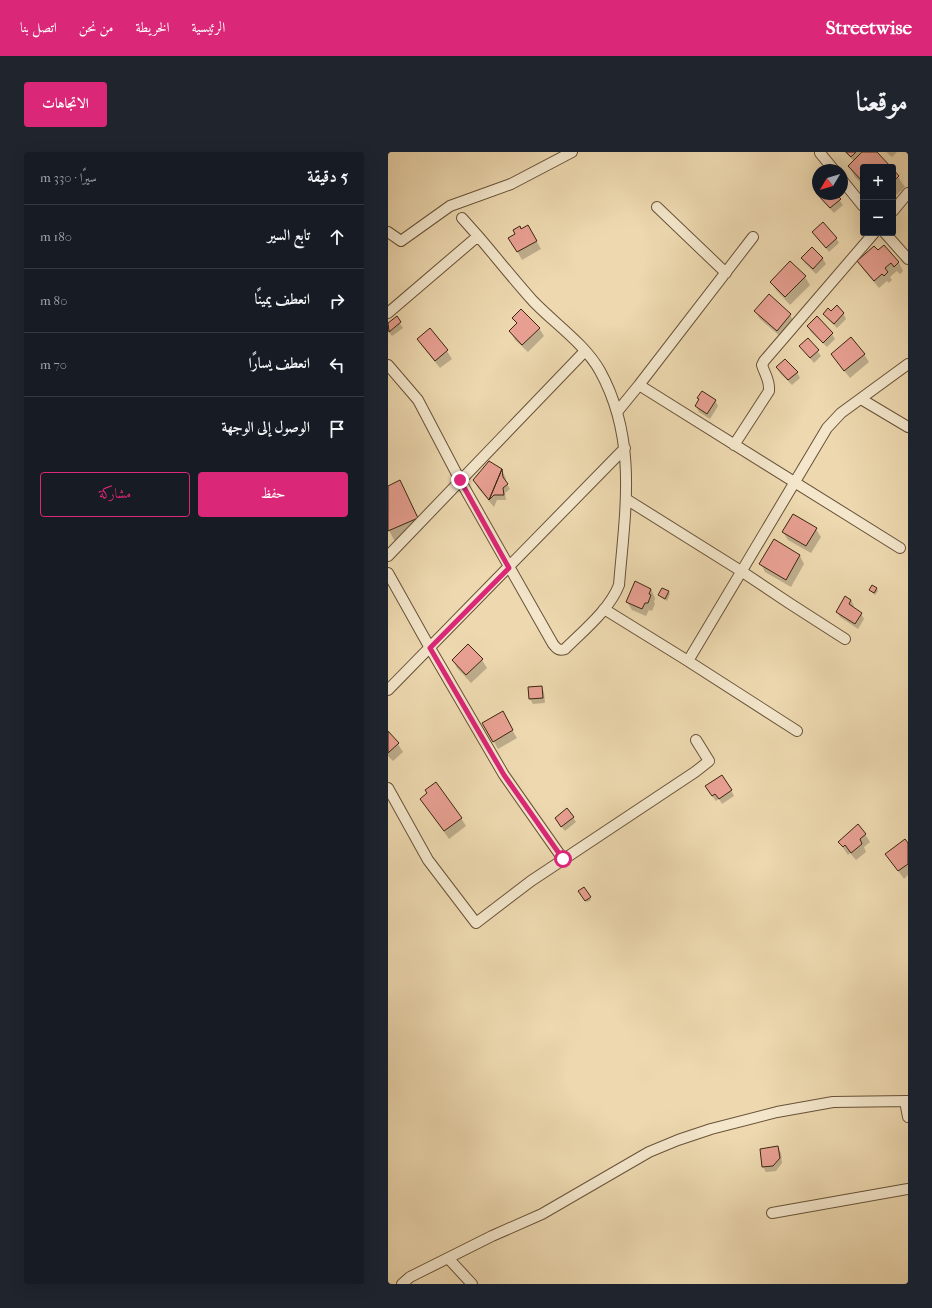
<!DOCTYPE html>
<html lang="ar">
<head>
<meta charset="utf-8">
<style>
	body { margin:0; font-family:"IM FELL French Canon",Amiri,serif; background:#20242c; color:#f1f3f6; direction:rtl }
	.controls { position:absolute; right:12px; top:12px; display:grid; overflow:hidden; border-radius:4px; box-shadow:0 4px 16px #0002 }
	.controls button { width:36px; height:36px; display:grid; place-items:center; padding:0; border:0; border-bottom:1px solid #363941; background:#171b24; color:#f1f3f6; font:20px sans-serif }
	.compass { position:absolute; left:424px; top:12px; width:36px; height:36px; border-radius:50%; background:#171b24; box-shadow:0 4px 16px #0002; rotate:232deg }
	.stop { position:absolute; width:12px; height:12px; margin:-9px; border:3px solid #db2777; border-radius:50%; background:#fff }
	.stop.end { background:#db2777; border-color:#fff; box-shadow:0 1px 4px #0008 }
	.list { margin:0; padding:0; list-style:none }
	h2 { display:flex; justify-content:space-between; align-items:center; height:52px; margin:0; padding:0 16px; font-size:17px }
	h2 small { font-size:13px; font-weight:400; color:#9ea1a6 }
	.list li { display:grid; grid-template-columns:26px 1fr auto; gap:12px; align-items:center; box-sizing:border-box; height:64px; padding:0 16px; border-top:1px solid #363941 }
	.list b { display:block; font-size:15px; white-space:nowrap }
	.list em { font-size:13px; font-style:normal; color:#9ea1a6 }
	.actions { display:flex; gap:8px; padding:12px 16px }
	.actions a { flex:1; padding:9px 0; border:1px solid #db2777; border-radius:4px; text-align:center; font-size:14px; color:#db2777 }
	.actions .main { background:#db2777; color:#fff }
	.icon { flex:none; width:22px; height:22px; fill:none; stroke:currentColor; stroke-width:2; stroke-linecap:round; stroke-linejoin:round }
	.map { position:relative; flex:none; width:520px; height:1132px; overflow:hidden; direction:ltr; border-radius:4px }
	header { display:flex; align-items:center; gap:24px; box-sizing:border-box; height:56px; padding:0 20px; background:#db2777; color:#fff }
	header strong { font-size:19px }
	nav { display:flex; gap:22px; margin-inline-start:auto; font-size:14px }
	.intro { display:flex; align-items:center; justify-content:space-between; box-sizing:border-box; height:96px; padding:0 24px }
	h1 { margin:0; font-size:28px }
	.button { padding:10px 18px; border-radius:4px; background:#db2777; color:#fff; font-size:14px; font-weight:700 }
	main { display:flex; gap:24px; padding:0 24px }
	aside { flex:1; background:#171b24; border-radius:4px; box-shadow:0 4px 16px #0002 }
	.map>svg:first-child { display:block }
	.shadow { fill:#0003 }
	.building { fill:#e8a092; stroke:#3b2610 }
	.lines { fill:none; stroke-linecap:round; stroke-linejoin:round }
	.minor-casing { stroke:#685238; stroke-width:12 }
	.minor { stroke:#f3e6cb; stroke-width:10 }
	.route { stroke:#db2777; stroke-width:5 }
</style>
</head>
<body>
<header>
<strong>Streetwise</strong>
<nav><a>الرئيسية</a><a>الخريطة</a><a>من نحن</a><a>اتصل بنا</a></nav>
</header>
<div class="intro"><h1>موقعنا</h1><a class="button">الاتجاهات</a></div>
<main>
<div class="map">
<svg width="520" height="1132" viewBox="0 0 520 1132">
	<rect width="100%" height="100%" fill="#edd8af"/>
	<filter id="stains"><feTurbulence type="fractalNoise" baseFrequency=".005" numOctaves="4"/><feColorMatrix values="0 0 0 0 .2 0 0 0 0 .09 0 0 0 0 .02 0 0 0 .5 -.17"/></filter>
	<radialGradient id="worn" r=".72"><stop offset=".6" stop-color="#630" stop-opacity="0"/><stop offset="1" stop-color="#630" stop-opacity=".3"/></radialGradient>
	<path class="shadow" d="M 456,0 L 487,0 L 501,15 L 475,15 L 475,33 L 467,25 L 461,14 L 466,9 Z
		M 498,0 L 509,0 L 504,5 Z
		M 505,19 L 510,25 L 517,35 L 505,46 Z
		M 430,40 L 430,42 L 447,42 L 455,53 L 446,61 L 432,46 L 429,41 Z
		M 140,74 L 153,97 L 134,108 L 122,86 Z
		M 425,81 L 448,86 L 451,91 L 441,100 Z
		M 496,94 L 511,111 L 515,119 L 512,122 L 509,119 L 502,125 L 504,128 L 501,131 L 499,129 L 491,136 L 475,117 L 470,109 L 490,100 Z
		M 424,96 L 435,107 L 438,112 L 428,122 L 417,111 L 414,106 Z
		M 417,125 L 422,133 L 402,153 L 388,138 L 383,130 Z
		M 381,144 L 402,163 L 407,171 L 394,186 L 372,167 L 367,159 Z
		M 443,161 L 455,161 L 458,167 L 449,176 L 440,167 L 437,162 Z
		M 8,166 L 15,176 L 4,184 L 0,179 L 0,172 Z
		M 126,166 L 151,176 L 156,184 L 140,200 L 127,188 L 122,179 L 129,172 Z
		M 429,166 L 444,182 L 447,187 L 439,195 L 423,180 L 420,174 Z
		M 42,177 L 59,199 L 64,207 L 52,216 L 35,195 L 30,187 Z
		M 420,187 L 433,204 L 426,211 L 412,194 Z
		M 444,202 L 476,202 L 481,210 L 462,226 L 449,210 Z
		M 389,216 L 409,220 L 412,226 L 404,233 L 392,221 Z
		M 312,248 L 327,248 L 330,254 L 322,267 L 311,260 L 308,254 Z
		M 113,317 L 118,326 L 117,329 L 122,337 L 117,341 L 118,348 L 109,348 L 106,355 L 90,336 L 86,328 Z
		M 12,330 L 35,377 L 7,390 L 0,376 L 0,335 Z
		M 428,377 L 433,385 L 423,401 L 400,388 L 395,380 Z
		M 386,389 L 412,404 L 416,412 L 403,435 L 377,420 L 373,412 Z
		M 263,437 L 267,446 L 266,450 L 267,452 L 264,459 L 261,458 L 258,464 L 244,458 L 239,450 Z
		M 275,437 L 281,440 L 282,442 L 279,449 L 273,445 L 271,443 Z
		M 489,437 L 490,439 L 487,443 L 482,438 Z
		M 463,448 L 466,454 L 464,456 L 473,461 L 476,467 L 470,477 L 452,465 L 449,460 Z
		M 80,493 L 94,508 L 99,516 L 83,531 L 69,516 L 65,508 Z
		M 153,535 L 156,540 L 157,551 L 145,552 L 142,547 L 141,536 Z
		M 114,561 L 129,586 L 110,597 L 96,571 Z
		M 0,580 L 10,592 L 15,600 L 5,609 L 0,604 Z
		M 343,638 L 346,644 L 334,652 L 331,647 L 328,649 L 321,640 Z
		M 33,647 L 73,666 L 78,674 L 61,687 Z
		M 185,665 L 188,670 L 177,679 L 171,672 Z
		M 477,682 L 482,690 L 476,695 L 478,700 L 468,708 L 462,701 L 460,703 L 451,690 Z
		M 520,692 L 520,723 L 516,727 L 499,703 Z
		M 193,742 L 202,746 L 203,748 L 199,750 Z
		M 390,995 L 393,1001 L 394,1011 L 388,1019 L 378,1020 L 375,1015 L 373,998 Z"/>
	<path class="building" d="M 458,0 L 468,0 L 463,5 Z
		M 474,0 L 489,0 L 503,15 L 475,15 L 475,30 L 460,14 Z
		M 505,17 L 511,24 L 505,30 Z
		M 430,38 L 430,42 L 448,42 L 453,47 L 442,56 L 428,41 Z
		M 435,70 L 449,86 L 438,96 L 424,80 Z
		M 140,73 L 149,89 L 129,100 L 120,86 L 127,82 L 125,78 L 132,74 L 133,77 Z
		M 496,93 L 511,110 L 506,115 L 503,111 L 497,116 L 500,120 L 496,124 L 494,122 L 486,129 L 469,109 L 486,94 L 490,98 Z
		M 424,95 L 435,106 L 425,117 L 413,106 Z
		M 402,109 L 418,124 L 397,145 L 382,130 Z
		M 381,142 L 403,162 L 389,179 L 366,159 Z
		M 449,153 L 456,161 L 446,172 L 435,162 L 440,156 L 443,159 Z
		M 133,157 L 152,176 L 134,193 L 121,179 L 129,171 L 124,166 Z
		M 9,164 L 13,170 L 1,180 L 0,171 Z
		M 429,164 L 445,181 L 435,191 L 419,174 Z
		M 42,176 L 60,198 L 47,209 L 29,187 Z
		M 463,185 L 477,202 L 456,219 L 443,202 Z
		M 420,186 L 431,198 L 422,206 L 411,194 Z
		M 397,207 L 410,220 L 400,228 L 388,215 Z
		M 314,239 L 328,248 L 319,262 L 307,254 L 311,247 L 309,246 Z
		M 101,309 L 114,317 L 101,348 L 85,328 Z
		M 114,317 L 115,325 L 120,332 L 115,336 L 116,343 L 106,343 L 101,348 Z
		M 12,328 L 30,366 L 0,379 L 0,334 Z
		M 405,362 L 429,376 L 418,394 L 394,380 Z
		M 386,387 L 412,403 L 398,428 L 371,412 Z
		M 247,429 L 263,437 L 261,442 L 263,443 L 260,451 L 257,451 L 254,457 L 238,450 Z
		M 484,433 L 489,436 L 486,441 L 481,438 Z
		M 274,436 L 281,439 L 277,447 L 270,443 Z
		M 457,444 L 463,448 L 461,452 L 474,461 L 467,472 L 448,460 Z
		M 80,492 L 95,507 L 78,523 L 64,508 Z
		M 154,534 L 155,546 L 141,547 L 140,535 Z
		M 115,559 L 125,578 L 105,590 L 94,571 Z
		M 0,579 L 11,591 L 0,601 Z
		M 334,623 L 344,638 L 331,647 L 327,642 L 324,644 L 317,634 Z
		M 48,630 L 74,666 L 56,679 L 32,647 L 39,641 L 37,638 Z
		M 179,656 L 186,665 L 173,675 L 167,666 Z
		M 470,672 L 478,682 L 472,687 L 474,692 L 463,701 L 457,693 L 455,695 L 450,690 Z
		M 517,687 L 520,691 L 520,712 L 510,719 L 497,702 Z
		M 196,735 L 203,745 L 197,749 L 190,739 Z
		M 390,994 L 392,1006 L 385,1014 L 374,1015 L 372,997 Z"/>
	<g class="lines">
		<defs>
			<path id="minor" d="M 432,1 L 446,18
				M 454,28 L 475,54
				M 269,55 L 338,121
				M 505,59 L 520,41
				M 74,66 L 90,84
				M 0,80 L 13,89 L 62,54 L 123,32 L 184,0
				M 497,81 L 520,107
				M 365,85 L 251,233 L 512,396
				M 0,161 L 90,84 C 108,105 126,128 145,149 C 166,171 197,192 212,219 C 250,288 237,359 231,433 C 222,457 195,479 177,497 C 171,499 169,497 165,492 L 72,328 L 30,248 L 0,213
				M 473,247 L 520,275
				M 229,260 L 251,233
				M 346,293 L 381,239 C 382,228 377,223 374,213 L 376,209 L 486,81
				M 238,347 L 353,419 L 401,451 L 457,487
				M 0,404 L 197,199
				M 0,421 L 42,496 L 116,623 L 175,707
				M 216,457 L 300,509 L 439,276 L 453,261 L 520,212
				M 300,509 L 409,579
				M 0,538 L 237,296
				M 0,636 L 40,708 L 88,771 L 143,729 L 307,620 L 321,609 L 308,588
				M 517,949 L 520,965
				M 384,1061 L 520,1037
				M 60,1106 L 84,1132
				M 14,1132 L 22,1125 L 104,1084 L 154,1062 L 261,1000 L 290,988 L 323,977 L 389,960 L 445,950 L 520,949"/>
		</defs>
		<use href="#minor" class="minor-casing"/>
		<use href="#minor" class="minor"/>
	</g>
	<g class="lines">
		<path class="route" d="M 72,328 L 121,416 L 42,496 L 116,623 L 175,707"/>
	</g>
	<rect width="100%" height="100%" filter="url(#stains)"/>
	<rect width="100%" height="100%" fill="url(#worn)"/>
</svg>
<div class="controls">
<button>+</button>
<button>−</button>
</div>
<svg class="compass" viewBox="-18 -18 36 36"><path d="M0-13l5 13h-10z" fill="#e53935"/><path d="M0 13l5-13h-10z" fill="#9ea1a6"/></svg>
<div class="stop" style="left:175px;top:707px"></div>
<div class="stop end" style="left:72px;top:328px"></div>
</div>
<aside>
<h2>5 دقيقة<small>سيرًا · 330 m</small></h2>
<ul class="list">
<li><svg class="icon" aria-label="ahead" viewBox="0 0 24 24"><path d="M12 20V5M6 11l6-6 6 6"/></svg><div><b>تابع السير</b></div><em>180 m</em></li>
<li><svg class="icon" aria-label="right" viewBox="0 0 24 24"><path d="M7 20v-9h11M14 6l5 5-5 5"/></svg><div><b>انعطف يمينًا</b></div><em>80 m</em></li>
<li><svg class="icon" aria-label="left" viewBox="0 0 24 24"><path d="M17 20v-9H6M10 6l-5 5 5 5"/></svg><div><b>انعطف يسارًا</b></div><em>70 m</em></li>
<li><svg class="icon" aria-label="arrive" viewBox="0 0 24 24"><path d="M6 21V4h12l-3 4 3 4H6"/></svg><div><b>الوصول إلى الوجهة</b></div></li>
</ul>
<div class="actions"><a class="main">حفظ</a><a>مشاركة</a></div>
</aside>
</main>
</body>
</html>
